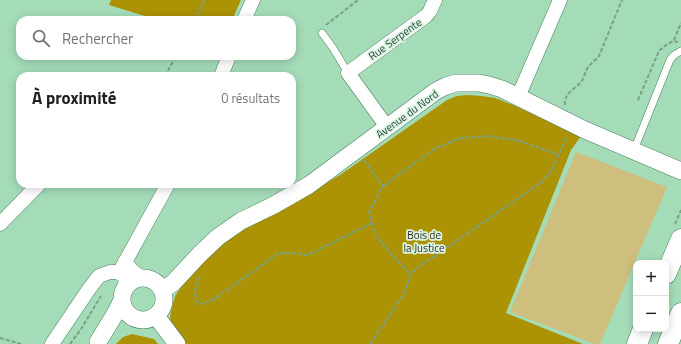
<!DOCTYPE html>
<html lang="fr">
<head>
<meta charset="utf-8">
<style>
	body { margin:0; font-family:"Titillium Web",sans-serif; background:#f2f2f2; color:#202124 }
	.controls { position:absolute; right:12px; bottom:12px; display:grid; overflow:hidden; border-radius:8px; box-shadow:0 2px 10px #0003 }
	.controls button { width:36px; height:36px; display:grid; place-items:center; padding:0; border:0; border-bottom:1px solid #e0e0e0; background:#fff; color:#202124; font:20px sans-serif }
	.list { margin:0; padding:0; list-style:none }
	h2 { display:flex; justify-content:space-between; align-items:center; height:52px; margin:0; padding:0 16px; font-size:17px }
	h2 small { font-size:13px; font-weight:400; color:#757577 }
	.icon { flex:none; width:22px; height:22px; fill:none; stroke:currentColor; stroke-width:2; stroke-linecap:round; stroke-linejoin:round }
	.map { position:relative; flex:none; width:681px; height:344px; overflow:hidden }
	.search { position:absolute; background:#fff; box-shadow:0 2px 10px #0003; left:16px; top:16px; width:280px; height:44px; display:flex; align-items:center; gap:10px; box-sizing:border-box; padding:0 14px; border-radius:12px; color:#757577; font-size:15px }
	.panel { position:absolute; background:#fff; box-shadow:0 2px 10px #0003; left:16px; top:72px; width:280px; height:116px; border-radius:12px }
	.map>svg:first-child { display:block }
	.green { fill:#cfbf7f }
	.forest { fill:#ac9205 }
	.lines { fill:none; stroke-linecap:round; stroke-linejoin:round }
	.service-casing { stroke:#497e5e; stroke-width:8 }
	.minor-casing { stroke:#497e5e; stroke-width:15 }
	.tertiary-casing { stroke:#497e5e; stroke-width:18 }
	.secondary-casing { stroke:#497e5e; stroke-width:21 }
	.path { stroke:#77a387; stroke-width:2; stroke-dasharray:4 2; stroke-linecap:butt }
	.service { stroke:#fff; stroke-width:7 }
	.minor { stroke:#fff; stroke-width:14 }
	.tertiary { stroke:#fff; stroke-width:17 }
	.secondary { stroke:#fff; stroke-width:20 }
	.labels { text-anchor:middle; stroke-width:3.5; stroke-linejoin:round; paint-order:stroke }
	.street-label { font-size:11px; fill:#2a4032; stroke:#daf5e3 }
	.park-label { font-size:11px; fill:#342f1b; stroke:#daf5e3 }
</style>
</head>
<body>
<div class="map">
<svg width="681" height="344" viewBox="0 0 681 344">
	<rect width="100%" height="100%" fill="#a4dcb8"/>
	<path class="green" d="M 576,152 L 667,187 L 600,344 L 595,344 L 510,312 Z"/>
	<path class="forest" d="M 111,0 L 241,0 L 232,20 L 158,20 L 109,5 Z
		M 467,95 L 482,96 L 495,98 L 513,105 L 581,136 L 571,150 L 506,313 L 583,344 L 185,344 L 172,326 L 170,318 L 171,311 L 175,296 L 183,284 L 199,265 L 236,232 L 303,197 L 340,175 L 447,100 L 457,96 Z
		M 132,334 L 154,339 L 158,344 L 116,344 L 123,337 Z"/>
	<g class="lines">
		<defs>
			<path id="service" d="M 322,33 L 333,48 L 348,73
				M 634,150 L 670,60 L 674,55 L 681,51"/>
			<path id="minor" d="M 244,20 L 253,0
				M 221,76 L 229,56
				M 518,97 L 560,0
				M 387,127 L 348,73 L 426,16 L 430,11 L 435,0
				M 0,224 L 39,184
				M 125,261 C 129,269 134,273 141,277
				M 119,273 L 168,184
				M 52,344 L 89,289 L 99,276 L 110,272 L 118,272 L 122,274 L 125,278 L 126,286"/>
			<path id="tertiary" d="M122 299a21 21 0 1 1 42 0a21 21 0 1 1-42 0Z
				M 163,290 L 173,283 L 199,255 L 218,237 L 241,221 L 274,205 L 309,185 L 436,91 L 446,86 L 456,83 L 479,83 L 489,85 L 502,89 L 585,130 L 681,171
				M 156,316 L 177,344
				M 98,342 L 115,314 L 122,300"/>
			<path id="secondary" d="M 666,274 L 681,239
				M 637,344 L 643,329
				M 668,344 L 681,313"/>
		</defs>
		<use href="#service" class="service-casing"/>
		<use href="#minor" class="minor-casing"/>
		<use href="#tertiary" class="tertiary-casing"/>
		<use href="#secondary" class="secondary-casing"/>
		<path class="path" d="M 194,20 L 205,0
			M 326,25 L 358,0
			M 674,40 L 681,23
			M 165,76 L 176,56
			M 638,100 L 659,51 L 666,45 L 673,41 L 678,42
			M 565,105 C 563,94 575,89 581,82 C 584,78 585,72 588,67 C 591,63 596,60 599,56 L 622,0
			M 364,160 L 383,186 L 369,212 L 376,236 L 410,275
			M 383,186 L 436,148 L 461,138 L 488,136 L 520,141 L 559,155
			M 675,224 L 681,210
			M 200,276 L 195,290 L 196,301 L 202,304 L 214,299 L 279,253 L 292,253 L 308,255 L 372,223
			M 0,338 L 21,344
			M 70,344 L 81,329 L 101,296
			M 370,344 L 404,294 L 410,275 L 417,268 L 542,182 L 552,170 L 567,136"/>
		<use href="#service" class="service"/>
		<use href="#minor" class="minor"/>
		<use href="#tertiary" class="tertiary"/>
		<use href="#secondary" class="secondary"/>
	</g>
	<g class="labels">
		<g class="street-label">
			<text transform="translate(395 39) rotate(-36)" y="4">Rue Serpente</text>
			<text transform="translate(407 114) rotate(-36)" y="4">Avenue du Nord</text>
		</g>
		<g class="park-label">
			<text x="424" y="239">Bois de<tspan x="424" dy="13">la Justice</tspan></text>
		</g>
	</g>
</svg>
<div class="controls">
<button>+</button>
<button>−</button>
</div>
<div class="search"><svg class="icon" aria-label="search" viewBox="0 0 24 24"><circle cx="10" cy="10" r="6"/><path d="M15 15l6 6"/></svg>Rechercher</div>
<section class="panel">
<h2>À proximité<small>0 résultats</small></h2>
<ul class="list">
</ul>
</section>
</div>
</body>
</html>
